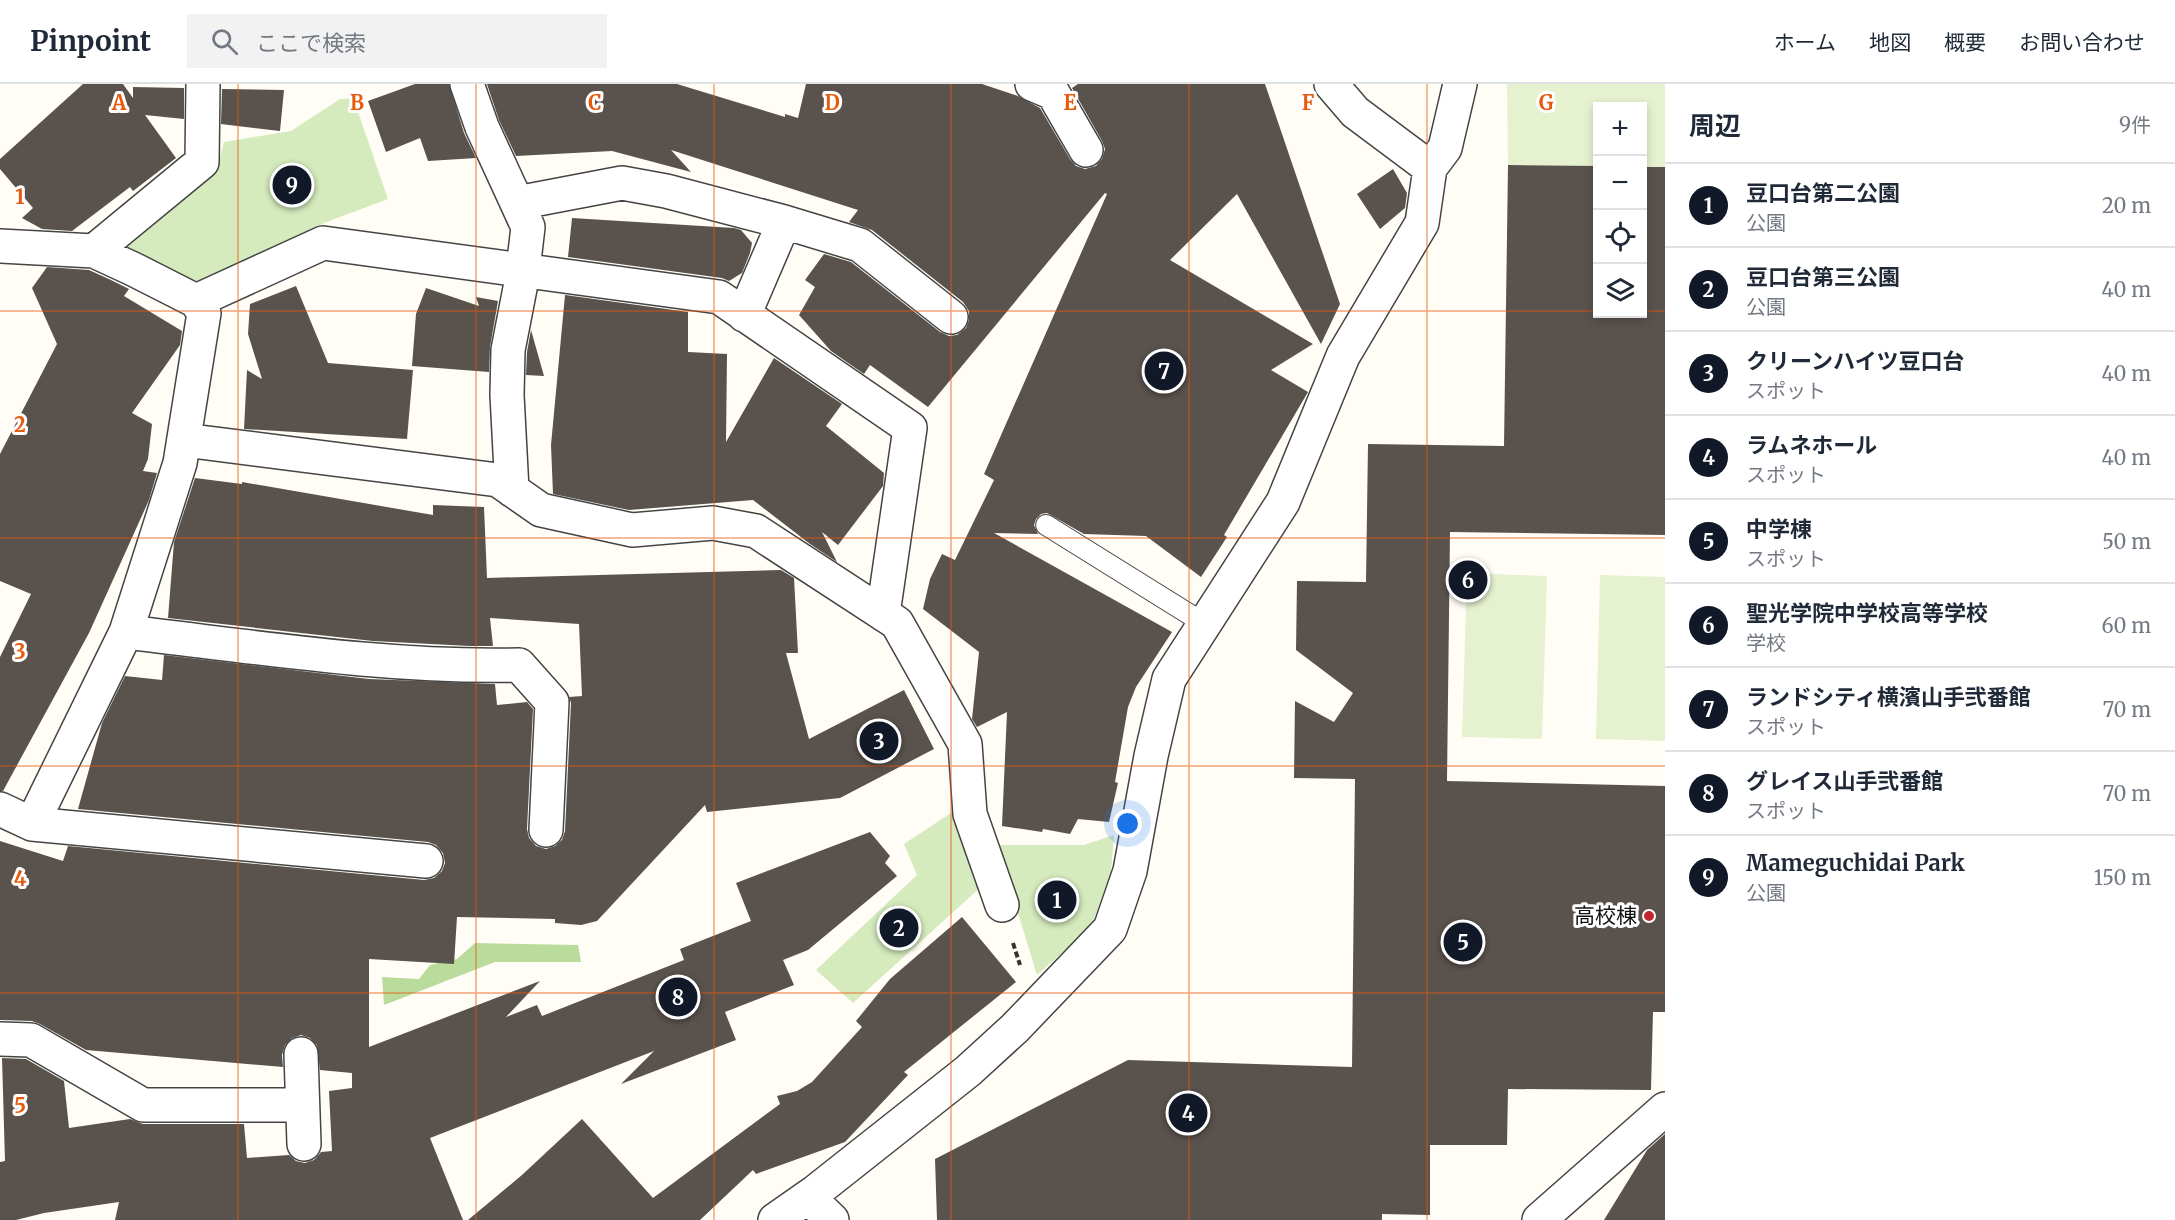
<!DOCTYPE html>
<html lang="ja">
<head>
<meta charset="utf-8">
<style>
	body { margin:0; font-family:Merriweather,"Noto Sans JP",serif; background:#f2f2f3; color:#1f2937 }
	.controls { position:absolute; right:18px; top:18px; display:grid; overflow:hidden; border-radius:0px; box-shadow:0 3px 9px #0003 }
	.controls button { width:54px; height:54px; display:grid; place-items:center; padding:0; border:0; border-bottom:2px solid #e0e1e3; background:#fff; color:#1f2937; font:30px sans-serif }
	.you { position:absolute; left:1128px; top:740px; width:21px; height:21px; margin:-15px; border:4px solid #fff; border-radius:50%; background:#1a73e8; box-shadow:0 0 0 9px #1a73e833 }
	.badge { display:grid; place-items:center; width:39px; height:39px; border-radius:50%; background:#111827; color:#fff; font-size:20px; font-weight:700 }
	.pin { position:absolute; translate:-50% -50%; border:3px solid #fff; box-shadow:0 2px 6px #0006 }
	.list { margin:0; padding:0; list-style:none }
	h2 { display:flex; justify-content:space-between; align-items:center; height:78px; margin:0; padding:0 24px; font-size:26px }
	h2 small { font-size:20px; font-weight:400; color:#747a83 }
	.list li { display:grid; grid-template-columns:39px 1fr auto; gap:18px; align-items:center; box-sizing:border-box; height:84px; padding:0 24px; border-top:2px solid #e0e1e3 }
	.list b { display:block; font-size:22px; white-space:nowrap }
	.list p { margin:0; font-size:20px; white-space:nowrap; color:#747a83 }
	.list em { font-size:20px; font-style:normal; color:#747a83 }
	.icon { flex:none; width:33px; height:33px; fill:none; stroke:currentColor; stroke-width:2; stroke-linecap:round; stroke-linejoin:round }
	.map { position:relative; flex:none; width:1665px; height:1136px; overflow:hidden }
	header { display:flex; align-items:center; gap:36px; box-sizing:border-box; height:84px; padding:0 30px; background:#fff; border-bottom:2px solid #e0e1e3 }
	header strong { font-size:28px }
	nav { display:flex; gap:33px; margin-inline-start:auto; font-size:21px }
	.search { width:420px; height:54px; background:#f2f2f3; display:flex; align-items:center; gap:15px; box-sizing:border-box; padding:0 21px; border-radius:0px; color:#747a83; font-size:22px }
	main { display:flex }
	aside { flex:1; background:#fff }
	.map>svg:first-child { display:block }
	.green { fill:#d5ebbd }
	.forest { fill:#b9dc9c }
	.pitch { fill:#e6f2cf }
	.building { fill:#5a524d }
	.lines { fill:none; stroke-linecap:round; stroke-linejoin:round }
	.lane-casing { stroke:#444; stroke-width:22 }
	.street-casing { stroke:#444; stroke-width:36 }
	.path { stroke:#333; stroke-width:4; stroke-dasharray:6 3; stroke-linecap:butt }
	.lane { stroke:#fff; stroke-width:20 }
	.street { stroke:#fff; stroke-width:33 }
	.grid { fill:none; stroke:#e8590c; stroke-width:1.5; stroke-opacity:0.55 }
	.poi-dot { fill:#c4262e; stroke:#fff; stroke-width:2 }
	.labels { text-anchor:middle; stroke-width:6; stroke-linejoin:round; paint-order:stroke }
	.poi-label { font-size:21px; fill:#111; stroke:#fff; text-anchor:end }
	.grid-label { font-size:20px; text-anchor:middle; font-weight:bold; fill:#e8590c; stroke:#fff; stroke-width:6; stroke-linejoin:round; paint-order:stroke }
</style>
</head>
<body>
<header>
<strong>Pinpoint</strong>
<div class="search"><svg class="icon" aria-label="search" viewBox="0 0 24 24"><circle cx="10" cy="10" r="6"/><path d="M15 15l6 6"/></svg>ここで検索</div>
<nav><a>ホーム</a><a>地図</a><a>概要</a><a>お問い合わせ</a></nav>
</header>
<main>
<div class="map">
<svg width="1665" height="1136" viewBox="0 0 1665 1136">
	<rect width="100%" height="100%" fill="#fffdf5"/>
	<path class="green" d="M 357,14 L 356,22 L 388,115 L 324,139 L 195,199 L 124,165 L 217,86 L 224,58 L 291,47 L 340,15 Z
		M 960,723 L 983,801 L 853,919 L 816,886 L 917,791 L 904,760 Z
		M 1114,751 L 1111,788 L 1091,843 L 1037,891 L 997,761 L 1084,761 Z"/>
	<path class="forest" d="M 475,859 L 578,861 L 581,878 L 495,878 L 384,921 L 382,893 L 419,895 L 430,881 L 457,875 Z"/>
	<path class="pitch" d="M 1507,0 L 1665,0 L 1665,83 L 1643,83 L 1642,22 L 1598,22 L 1597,82 L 1508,81 Z
		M 1467,489 L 1547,492 L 1542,655 L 1462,653 Z
		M 1600,491 L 1665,493 L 1665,657 L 1596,655 Z"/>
	<path class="building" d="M 83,0 L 123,0 L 133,14 L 133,3 L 184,4 L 184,35 L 145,31 L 176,74 L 133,107 L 130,103 L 72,147 L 42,145 L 22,134 L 33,124 L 0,85 L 0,75 Z
		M 415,0 L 449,0 L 464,49 L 476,74 L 428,77 L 420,54 L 386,68 L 368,17 Z
		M 487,0 L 677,0 L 785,33 L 785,30 L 798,34 L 806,0 L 982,0 L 1018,12 L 1040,24 L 1070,75 L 1076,82 L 1085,85 L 1096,82 L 1102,75 L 1105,65 L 1102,57 L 1072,4 L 1078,0 L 1265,0 L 1340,220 L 1321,260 L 1237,110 L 1170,176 L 1313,260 L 1271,286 L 1308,308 L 1224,451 L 1227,453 L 1201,493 L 1146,452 L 1084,450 L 1047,429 L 1041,430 L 1036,435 L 1034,441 L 1038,450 L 994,449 L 1172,548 L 1136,603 L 1128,623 L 1115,698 L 1118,699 L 1109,738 L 1078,735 L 1070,750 L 1043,745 L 1042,748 L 1002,742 L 1007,628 L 977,643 L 972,635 L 979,568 L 923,525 L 930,495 L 942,470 L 955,476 L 994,396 L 984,390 L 1107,110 L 1105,109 L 928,323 L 870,281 L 864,290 L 831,267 L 799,231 L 815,203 L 805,196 L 824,170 L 851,178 L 940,248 L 949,252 L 957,251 L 966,244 L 969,236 L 969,227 L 963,218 L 872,146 L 849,138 L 858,126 L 671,66 L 691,88 L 612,67 L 516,72 L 499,36 Z
		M 222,5 L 284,6 L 280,47 L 221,40 Z
		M 1508,81 L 1598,82 L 1598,230 L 1642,230 L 1642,83 L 1665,83 L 1665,451 L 1450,448 L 1447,697 L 1665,702 L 1665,928 L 1653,928 L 1651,1006 L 1508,1005 L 1507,1061 L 1430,1061 L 1430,1131 L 1382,1130 L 1382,1136 L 937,1136 L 935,1075 L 1128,976 L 1352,983 L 1355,695 L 1294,694 L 1295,617 L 1334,638 L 1353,609 L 1296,566 L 1297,497 L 1366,498 L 1368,360 L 1504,362 Z
		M 1393,85 L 1407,109 L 1405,124 L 1380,145 L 1357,110 Z
		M 572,134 L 734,144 L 741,146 L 752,159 L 750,169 L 742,189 L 729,197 L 722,194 L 568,173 Z
		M 47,183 L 89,186 L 111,196 L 129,205 L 124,212 L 182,247 L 180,261 L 132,329 L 152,340 L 148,375 L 143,387 L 157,389 L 149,416 L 89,549 L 3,707 L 0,707 L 0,573 L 31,510 L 0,497 L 0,370 L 57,260 L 32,204 Z
		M 296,202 L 328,279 L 413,286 L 407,355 L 244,345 L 247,286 L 262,295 L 248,250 L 250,220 Z
		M 426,204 L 479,222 L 476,213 L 498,217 L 490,263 L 489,288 L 412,282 L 416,230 Z
		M 565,211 L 688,228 L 688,268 L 727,270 L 726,358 L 774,274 L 842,320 L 826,342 L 884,389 L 883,402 L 838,461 L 822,448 L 837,478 L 810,460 L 753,416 L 629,426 L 553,410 L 551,361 Z
		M 531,246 L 544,292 L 526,291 L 527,268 Z
		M 195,394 L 242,400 L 242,398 L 433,431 L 433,421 L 484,423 L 487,494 L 781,486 L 794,494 L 798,569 L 786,569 L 809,655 L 904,606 L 934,665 L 840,714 L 707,728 L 705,721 L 597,837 L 581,841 L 555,839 L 555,835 L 457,833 L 454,880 L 369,875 L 369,963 L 540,897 L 506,933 L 537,921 L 542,932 L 684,876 L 680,865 L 751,837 L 736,799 L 870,748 L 890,772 L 885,779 L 897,792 L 808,866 L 783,876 L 794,901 L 725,928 L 736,956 L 621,1000 L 654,967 L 430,1054 L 463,1136 L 115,1136 L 119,1118 L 44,1129 L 16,1136 L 0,1136 L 0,1078 L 5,1077 L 2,974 L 26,975 L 64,997 L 69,1044 L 130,1035 L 143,1040 L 244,1040 L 247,1074 L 289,1071 L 296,1077 L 305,1079 L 314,1076 L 321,1068 L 332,1067 L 329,1007 L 352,1004 L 352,989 L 320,986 L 317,961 L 310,954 L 301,951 L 292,954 L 285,961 L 282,971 L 283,983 L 86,966 L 40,940 L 32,937 L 0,936 L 0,757 L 63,777 L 68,762 L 424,796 L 434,794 L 442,787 L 445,779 L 443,769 L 436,761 L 428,758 L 78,725 L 102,639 L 125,592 L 162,596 L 164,571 L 369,595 L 495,600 L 497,621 L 527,618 L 533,625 L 527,745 L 529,754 L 536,762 L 546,765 L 555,762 L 562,756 L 565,747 L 571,619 L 569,613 L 582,612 L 579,540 L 490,534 L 493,562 L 470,562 L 373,557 L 168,534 L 174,458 Z
		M 962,833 L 1016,898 L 904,988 L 908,991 L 845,1058 L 756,1090 L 753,1086 L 700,1136 L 468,1136 L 522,1091 L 582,1035 L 653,1114 L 780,1020 L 777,1012 L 797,1007 L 812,998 L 862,943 L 856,937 L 890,895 Z
		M 1665,1050 L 1665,1136 L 1604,1136 L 1647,1066 Z"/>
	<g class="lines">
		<defs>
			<path id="lane" d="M 1046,441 L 1205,540"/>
			<path id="street" d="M 467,0 L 482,43 L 528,143 L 522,194 L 508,266 L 507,311 L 512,406
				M 1032,0 L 1053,9 L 1086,66
				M 1331,0 L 1355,28 L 1430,84
				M 517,119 L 622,99 L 666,107 L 784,138 L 860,161 L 951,233
				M 0,162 L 94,167 L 133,185 L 196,217 L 204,229 L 180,379 L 126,548 L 32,740
				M 94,167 L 202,78 L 203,0
				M 196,217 L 323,159 L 719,213 L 910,344 L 883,530
				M 744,231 L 784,138
				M 184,356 L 498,396 L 541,426 L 632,446 L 713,439 L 756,447 L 897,539 L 965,660 L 970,730 L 1002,821
				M 126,548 C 257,563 387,584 519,581 L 552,618 L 546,746
				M 0,725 L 32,740 L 426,777
				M 0,955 L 31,956 L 143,1021 L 302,1021
				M 301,970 L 304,1060
				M 808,1113 L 832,1136
				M 775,1136 L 815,1108 L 968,987 L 1015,944 L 1110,845 L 1130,787 L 1151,672 L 1169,595 L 1283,418 L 1343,272 L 1422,139 L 1430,84 L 1445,64 L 1460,0
				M 1539,1136 L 1665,1025"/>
		</defs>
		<use href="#lane" class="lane-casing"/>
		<use href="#street" class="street-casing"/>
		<path class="path" d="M 1013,859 L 1020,881"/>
		<use href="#lane" class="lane"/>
		<use href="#street" class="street"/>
	</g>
	<path class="grid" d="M 238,0 L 238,1136M 476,0 L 476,1136M 714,0 L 714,1136M 951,0 L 951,1136M 1189,0 L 1189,1136M 1427,0 L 1427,1136M 0,227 L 1598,227M 1642,227 L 1665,227M 0,454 L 1665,454M 0,682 L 1665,682M 0,909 L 1665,909"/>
	<circle class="poi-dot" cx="1649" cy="832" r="6"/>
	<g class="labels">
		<g class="poi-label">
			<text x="1637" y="839">高校棟</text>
		</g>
	</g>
	<g class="grid-label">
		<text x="119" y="26">A</text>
		<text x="357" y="26">B</text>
		<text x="595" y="26">C</text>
		<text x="832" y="26">D</text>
		<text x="1070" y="26">E</text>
		<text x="1308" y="26">F</text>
		<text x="1546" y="26">G</text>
		<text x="20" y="120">1</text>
		<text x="20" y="348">2</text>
		<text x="20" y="575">3</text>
		<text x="20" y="802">4</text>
		<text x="20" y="1029">5</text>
	</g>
</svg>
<div class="controls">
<button>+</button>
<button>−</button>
<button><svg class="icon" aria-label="locate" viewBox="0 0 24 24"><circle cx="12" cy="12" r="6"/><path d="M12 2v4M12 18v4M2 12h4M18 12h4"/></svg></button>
<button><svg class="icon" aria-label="layers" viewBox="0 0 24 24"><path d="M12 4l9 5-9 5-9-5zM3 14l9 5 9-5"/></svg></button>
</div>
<div class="you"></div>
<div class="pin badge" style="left:1057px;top:816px">1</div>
<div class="pin badge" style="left:899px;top:844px">2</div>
<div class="pin badge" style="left:879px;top:657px">3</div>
<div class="pin badge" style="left:1188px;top:1029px">4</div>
<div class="pin badge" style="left:1463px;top:858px">5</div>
<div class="pin badge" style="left:1468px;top:496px">6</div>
<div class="pin badge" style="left:1164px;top:287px">7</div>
<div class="pin badge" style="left:678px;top:913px">8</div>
<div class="pin badge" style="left:292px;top:101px">9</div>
</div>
<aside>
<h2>周辺<small>9件</small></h2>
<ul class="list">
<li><span class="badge">1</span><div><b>豆口台第二公園</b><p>公園</p></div><em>20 m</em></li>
<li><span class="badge">2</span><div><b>豆口台第三公園</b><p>公園</p></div><em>40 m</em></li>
<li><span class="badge">3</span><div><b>クリーンハイツ豆口台</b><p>スポット</p></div><em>40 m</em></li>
<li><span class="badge">4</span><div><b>ラムネホール</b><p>スポット</p></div><em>40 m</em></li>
<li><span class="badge">5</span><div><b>中学棟</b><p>スポット</p></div><em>50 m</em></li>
<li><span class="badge">6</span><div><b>聖光学院中学校高等学校</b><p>学校</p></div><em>60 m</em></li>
<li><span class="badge">7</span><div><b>ランドシティ横濱山手弐番館</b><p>スポット</p></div><em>70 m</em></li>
<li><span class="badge">8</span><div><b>グレイス山手弐番館</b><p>スポット</p></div><em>70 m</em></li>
<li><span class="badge">9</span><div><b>Mameguchidai Park</b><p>公園</p></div><em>150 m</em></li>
</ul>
</aside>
</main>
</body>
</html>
